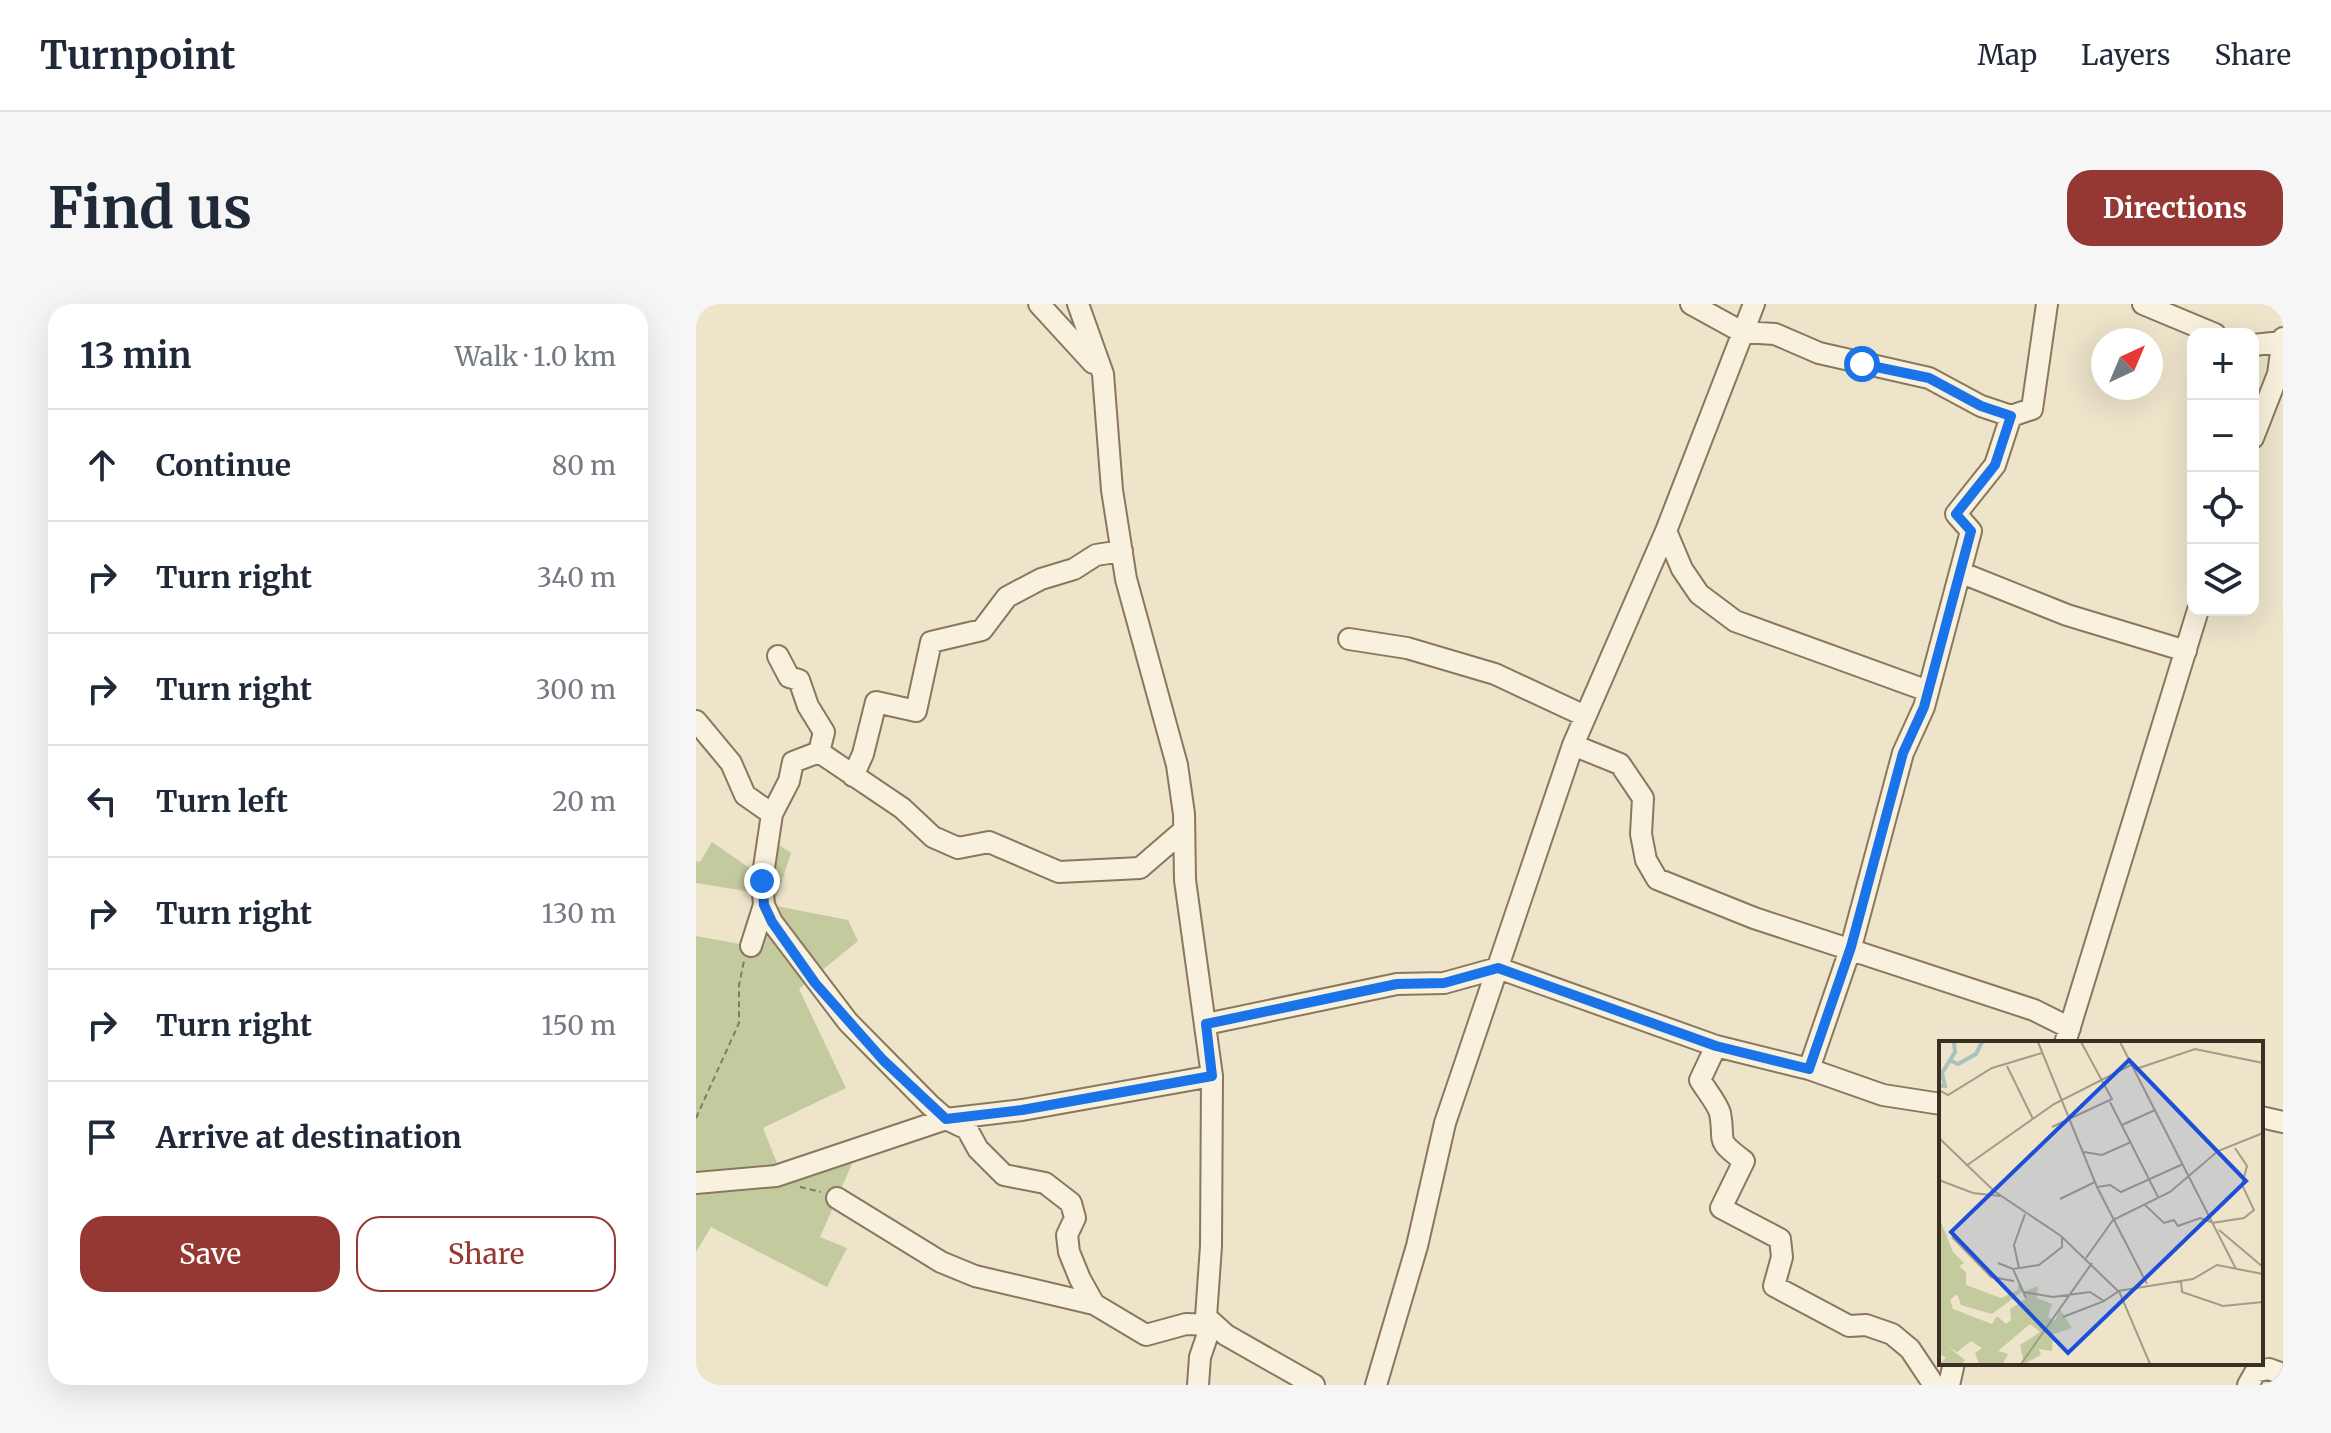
<!DOCTYPE html>
<html lang="en">
<head>
<meta charset="utf-8">
<style>
	body { margin:0; font-family:Merriweather,serif; background:#f6f6f7; color:#1f2937 }
	.controls { position:absolute; right:24px; top:24px; display:grid; overflow:hidden; border-radius:16px; box-shadow:0 8px 32px #0002 }
	.controls button { width:72px; height:72px; display:grid; place-items:center; padding:0; border:0; border-bottom:2px solid #e0e1e3; background:#fff; color:#1f2937; font:40px sans-serif }
	.compass { position:absolute; left:1395px; top:24px; width:72px; height:72px; border-radius:50%; background:#fff; box-shadow:0 8px 32px #0002; rotate:44deg }
	.stop { position:absolute; width:24px; height:24px; margin:-18px; border:6px solid #1a73e8; border-radius:50%; background:#fff }
	.stop.end { background:#1a73e8; border-color:#fff; box-shadow:0 2px 8px #0008 }
	.list { margin:0; padding:0; list-style:none }
	h2 { display:flex; justify-content:space-between; align-items:center; height:104px; margin:0; padding:0 32px; font-size:34px }
	h2 small { font-size:26px; font-weight:400; color:#747a83 }
	.list li { display:grid; grid-template-columns:52px 1fr auto; gap:24px; align-items:center; box-sizing:border-box; height:112px; padding:0 32px; border-top:2px solid #e0e1e3 }
	.list b { display:block; font-size:30px; white-space:nowrap }
	.list em { font-size:26px; font-style:normal; color:#747a83 }
	.actions { display:flex; gap:16px; padding:24px 32px }
	.actions a { flex:1; padding:18px 0; border:2px solid #953732; border-radius:24px; text-align:center; font-size:28px; color:#953732 }
	.actions .main { background:#953732; color:#fff }
	.icon { flex:none; width:44px; height:44px; fill:none; stroke:currentColor; stroke-width:2; stroke-linecap:round; stroke-linejoin:round }
	.map { position:relative; flex:none; width:1587px; height:1081px; overflow:hidden; border-radius:24px }
	header { display:flex; align-items:center; gap:48px; box-sizing:border-box; height:112px; padding:0 40px; background:#fff; border-bottom:2px solid #e0e1e3 }
	header strong { font-size:38px }
	nav { display:flex; gap:44px; margin-inline-start:auto; font-size:28px }
	.intro { display:flex; align-items:center; justify-content:space-between; box-sizing:border-box; height:192px; padding:0 48px }
	h1 { margin:0; font-size:56px }
	.button { padding:20px 36px; border-radius:24px; background:#953732; color:#fff; font-size:28px; font-weight:700 }
	main { display:flex; gap:48px; padding:0 48px }
	aside { flex:1; background:#fff; border-radius:24px; box-shadow:0 8px 32px #0002 }
	.map>svg:first-child { display:block }
	.green { fill:#c3cb9e }
	.lines { fill:none; stroke-linecap:round; stroke-linejoin:round }
	.minor-casing { stroke:#89775f; stroke-width:24 }
	.path { stroke:#89775f; stroke-width:2; stroke-dasharray:6 4; stroke-linecap:butt }
	.minor { stroke:#f8f1dd; stroke-width:20 }
	.route { stroke:#1a73e8; stroke-width:10 }
	.inset-river { fill:none; stroke:#aac2bc; stroke-width:4 }
	.inset-road { fill:none; stroke:#a59c87; stroke-width:2 }
	.view { fill:#1d4ed8; fill-opacity:0.15; stroke:#1d4ed8; stroke-width:4 }
	.inset-edge { fill:none; stroke:#3a2f22; stroke-width:4 }
</style>
</head>
<body>
<header>
<strong>Turnpoint</strong>
<nav><a>Map</a><a>Layers</a><a>Share</a></nav>
</header>
<div class="intro"><h1>Find us</h1><a class="button">Directions</a></div>
<main>
<aside>
<h2>13 min<small>Walk · 1.0 km</small></h2>
<ul class="list">
<li><svg class="icon" aria-label="ahead" viewBox="0 0 24 24"><path d="M12 20V5M6 11l6-6 6 6"/></svg><div><b>Continue</b></div><em>80 m</em></li>
<li><svg class="icon" aria-label="right" viewBox="0 0 24 24"><path d="M7 20v-9h11M14 6l5 5-5 5"/></svg><div><b>Turn right</b></div><em>340 m</em></li>
<li><svg class="icon" aria-label="right" viewBox="0 0 24 24"><path d="M7 20v-9h11M14 6l5 5-5 5"/></svg><div><b>Turn right</b></div><em>300 m</em></li>
<li><svg class="icon" aria-label="left" viewBox="0 0 24 24"><path d="M17 20v-9H6M10 6l-5 5 5 5"/></svg><div><b>Turn left</b></div><em>20 m</em></li>
<li><svg class="icon" aria-label="right" viewBox="0 0 24 24"><path d="M7 20v-9h11M14 6l5 5-5 5"/></svg><div><b>Turn right</b></div><em>130 m</em></li>
<li><svg class="icon" aria-label="right" viewBox="0 0 24 24"><path d="M7 20v-9h11M14 6l5 5-5 5"/></svg><div><b>Turn right</b></div><em>150 m</em></li>
<li><svg class="icon" aria-label="arrive" viewBox="0 0 24 24"><path d="M6 21V4h12l-3 4 3 4H6"/></svg><div><b>Arrive at destination</b></div></li>
</ul>
<div class="actions"><a class="main">Save</a><a>Share</a></div>
</aside>
<div class="map">
<svg width="1587" height="1081" viewBox="0 0 1587 1081">
	<rect width="100%" height="100%" fill="#ede4ca"/>
	<path class="green" d="M 16,538 L 55,565 L 78,538 L 95,549 L 81,592 L 0,579 L 0,557 L 4,558 Z
		M 70,600 L 152,616 L 162,637 L 103,685 L 150,784 L 67,824 L 87,874 L 162,846 L 124,933 L 151,944 L 131,983 L 15,923 L 0,948 L 0,632 L 60,643 Z"/>
	<g class="lines">
		<defs>
			<path id="minor" d="M 343,0 L 397,59
				M 382,0 L 407,70 L 416,186 L 430,275 L 481,461 L 488,510 L 489,576 L 516,772 L 515,942 L 510,1013 L 530,1031 L 618,1081
				M 995,0 L 1046,28 L 1079,30 L 1123,49 L 1233,74 L 1285,102 L 1315,112 L 1336,105 L 1351,0
				M 1447,0 L 1519,30
				M 1557,41 L 1586,38
				M 1557,134 L 1582,70 L 1587,34
				M 970,227 L 986,265 L 1003,290 L 1039,317 L 1232,387
				M 1266,269 L 1371,311 L 1490,347
				M 653,335 L 711,344 L 799,370 L 889,412
				M 82,352 L 93,373 L 103,376 L 112,402 L 128,428 L 123,448 L 206,504 L 237,533 L 262,544 L 293,538 L 363,568 L 444,564 L 488,526
				M 0,417 L 35,459 L 49,491 L 76,510
				M 877,441 L 924,460 L 947,494 L 945,530 L 950,556 L 961,575 L 1058,614 L 1338,706 L 1374,724
				M 123,448 L 97,458 L 93,477 L 76,510 L 66,577 L 68,601 L 76,618 L 152,718 L 234,801 L 250,815 L 271,825 L 282,845 L 308,871 L 349,879 L 375,899 L 379,914 L 371,931 L 373,948 L 384,975 L 398,1000 L 450,1031 L 490,1020 L 515,1021 L 504,1053 L 502,1081
				M 157,472 L 167,450 L 180,398 L 220,407 L 235,338 L 286,326 L 311,293 L 345,275 L 378,265 L 400,251 L 426,247
				M 55,642 L 68,601
				M 510,720 L 701,680 L 748,679 L 802,664 L 1020,742 L 1113,765 L 1187,791 L 1245,800
				M 1369,739 L 1502,306
				M 1020,742 L 1004,776 C 1010,786 1021,799 1024,809 C 1030,839 1017,834 1048,857 L 1025,904 L 1084,935 L 1086,953 L 1078,982 L 1153,1022 L 1170,1021 L 1196,1030 L 1214,1045 L 1238,1081
				M 1113,765 L 1155,643 L 1207,449 L 1228,403 L 1275,227 L 1260,210 L 1299,161 L 1315,112
				M 1565,813 L 1587,818
				M 0,879 L 80,872 L 250,815 L 326,806 L 516,772
				M 141,894 L 245,958 L 279,972 L 398,1000
				M 680,1081 L 721,942 L 749,819 L 877,441 L 970,227 L 1058,0
				M 1253,1081 L 1258,1059
				M 1552,1081 L 1560,1067 L 1573,1065 L 1587,1070"/>
		</defs>
		<use href="#minor" class="minor-casing"/>
		<path class="path" d="M 0,814 L 43,719 L 43,681 L 48,657
			M 104,883 L 125,888"/>
		<use href="#minor" class="minor"/>
	</g>
	<g class="lines">
		<path class="route" d="M 66,577 L 68,601 L 76,618 L 119,679 L 187,756 L 250,815 L 326,806 L 516,772 L 510,720 L 701,680 L 748,679 L 802,664 L 1020,742 L 1113,765 L 1155,643 L 1207,449 L 1228,403 L 1275,227 L 1260,210 L 1299,161 L 1315,112 L 1285,102 L 1233,74 L 1166,60"/>
	</g>
	<g transform="translate(1243 737)">
		<rect width="324" height="324" fill="#ede4ca"/>
		<path d="M 0,176 L 14,211 L 25,222 L 20,225 L 27,231 L 27,244 L 62,257 L 79,249 L 79,243 L 85,249 L 53,273 L 22,264 L 18,253 L 11,259 L 14,268 L 53,283 L 58,275 L 67,283 L 72,279 L 71,268 L 88,257 L 84,251 L 99,245 L 98,257 L 113,263 L 109,276 L 116,280 L 121,268 L 133,287 L 114,293 L 113,310 L 100,308 L 102,314 L 85,323 L 81,304 L 101,291 L 91,283 L 59,310 L 69,313 L 64,323 L 40,323 L 36,312 L 43,307 L 32,300 L 18,311 L 9,306 L 26,319 L 23,323 L 0,323 L 7,317 L 0,312 Z" fill="#c3cb9e"/>
		<path class="inset-river" d="M 12,20 L 19,23 L 37,13 L 43,1M 0,45 L 6,45 L 3,32 L 16,11 L 15,1"/>
		<path class="inset-road" d="M 99,1 L 158,146 L 208,243M 181,1 L 297,228M 68,25 L 94,78M 197,28 L 256,8 L 324,22M 0,49 L 9,54 L 53,27 L 103,12M 171,61 L 219,156M 183,84 L 216,69M 113,86 L 173,58 L 142,1M 0,97 L 55,150 L 122,195 L 179,250 L 254,238 L 278,224 L 324,233M 145,111 L 163,114 L 192,101M 27,125 L 115,63 L 194,23M 0,139 L 34,152 L 61,155M 158,146 L 171,144 L 182,151 L 244,123M 121,158 L 156,141M 206,164 L 225,182 L 235,179 L 239,185 L 261,177 L 272,181M 273,182 L 305,177 L 315,169 L 303,144 L 308,125 L 296,107M 280,189 L 324,226M 13,196 L 52,236 L 75,240M 147,217 L 174,179 L 231,151 L 279,110 L 324,92M 59,222 L 74,228 L 100,224 L 123,206 L 123,197M 80,227 L 75,204 L 86,173M 74,228 L 87,257M 242,240 L 243,251 L 284,265 L 324,261M 84,251 L 114,256 L 151,251 L 165,260 L 180,250 L 211,323M 124,276 L 165,260M 82,323 L 153,222"/>
		<path class="view" d="M 190,19 L 307,140 L 129,312 L 12,191 Z"/>
		<rect width="324" height="324" class="inset-edge"/>
	</g>
</svg>
<div class="controls">
<button>+</button>
<button>−</button>
<button><svg class="icon" aria-label="locate" viewBox="0 0 24 24"><circle cx="12" cy="12" r="6"/><path d="M12 2v4M12 18v4M2 12h4M18 12h4"/></svg></button>
<button><svg class="icon" aria-label="layers" viewBox="0 0 24 24"><path d="M12 4l9 5-9 5-9-5zM3 14l9 5 9-5"/></svg></button>
</div>
<svg class="compass" viewBox="-18 -18 36 36"><path d="M0-13l5 13h-10z" fill="#e53935"/><path d="M0 13l5-13h-10z" fill="#747a83"/></svg>
<div class="stop" style="left:1166px;top:60px"></div>
<div class="stop end" style="left:66px;top:577px"></div>
</div>
</main>
</body>
</html>
